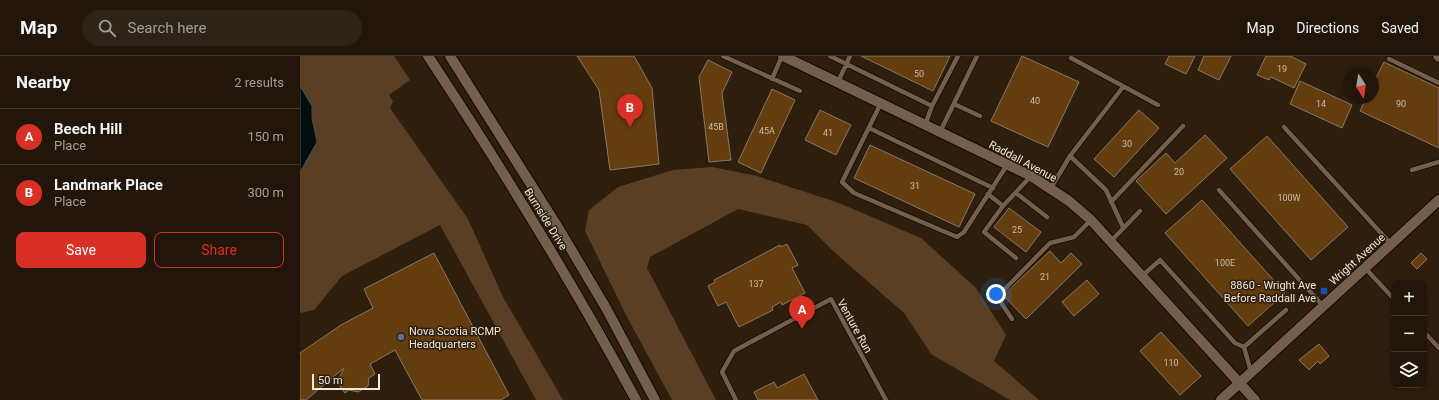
<!DOCTYPE html>
<html lang="en">
<head>
<meta charset="utf-8">
<style>
	body { margin:0; font-family:Roboto,sans-serif; background:#2e2318; color:#f1f3f6 }
	.controls { position:absolute; right:12px; bottom:12px; display:grid; overflow:hidden; border-radius:8px; box-shadow:0 2px 10px #0003 }
	.controls button { width:36px; height:36px; display:grid; place-items:center; padding:0; border:0; border-bottom:1px solid #3f352b; background:#22160a; color:#f1f3f6; font:20px sans-serif }
	.compass { position:absolute; left:1043px; top:12px; width:36px; height:36px; border-radius:50%; background:#22160a; box-shadow:0 2px 10px #0003; rotate:168deg }
	.scale { position:absolute; left:12px; bottom:10px; width:68px; box-sizing:border-box; padding-left:4px; border:2px solid #f2e7dc; border-top:0; font-size:11px; line-height:14px; white-space:nowrap; color:#f2e7dc; -webkit-text-stroke:3px #2e1e0d; paint-order:stroke }
	.you { position:absolute; left:696px; top:238px; width:14px; height:14px; margin:-10px; border:3px solid #fff; border-radius:50%; background:#1a73e8; box-shadow:0 0 0 6px #1a73e833 }
	.badge { display:grid; place-items:center; width:26px; height:26px; border-radius:50%; background:#d93025; color:#fff; font-size:13px; font-weight:700 }
	.pin { position:absolute; translate:-50% -33px; filter:drop-shadow(0 1px 2px #0008) }
	.pin::after { content:''; position:absolute; top:21px; width:14px; height:12px; background:inherit; clip-path:polygon(0 0,100% 0,50% 100%) }
	.list { margin:0; padding:0; list-style:none }
	h2 { display:flex; justify-content:space-between; align-items:center; height:52px; margin:0; padding:0 16px; font-size:17px }
	h2 small { font-size:13px; font-weight:400; color:#a29f9c }
	.list li { display:grid; grid-template-columns:26px 1fr auto; gap:12px; align-items:center; box-sizing:border-box; height:56px; padding:0 16px; border-top:1px solid #3f352b }
	.list b { display:block; font-size:15px; white-space:nowrap }
	.list p { margin:0; font-size:13px; white-space:nowrap; color:#a29f9c }
	.list em { font-size:13px; font-style:normal; color:#a29f9c }
	.actions { display:flex; gap:8px; padding:12px 16px }
	.actions a { flex:1; padding:9px 0; border:1px solid #d93025; border-radius:8px; text-align:center; font-size:14px; color:#d93025 }
	.actions .main { background:#d93025; color:#fff }
	.icon { flex:none; width:22px; height:22px; fill:none; stroke:currentColor; stroke-width:2; stroke-linecap:round; stroke-linejoin:round }
	.map { position:relative; flex:none; width:1139px; height:344px; overflow:hidden }
	header { display:flex; align-items:center; gap:24px; box-sizing:border-box; height:56px; padding:0 20px; background:#22160a; border-bottom:1px solid #3f352b }
	header strong { font-size:19px }
	nav { display:flex; gap:22px; margin-inline-start:auto; font-size:14px }
	.search { width:280px; height:36px; background:#2e2318; display:flex; align-items:center; gap:10px; box-sizing:border-box; padding:0 14px; border-radius:22px; color:#a29f9c; font-size:15px }
	main { display:flex }
	aside { flex:1; background:#22160a }
	.map>svg:first-child { display:block }
	.green { fill:#5a3f25 }
	.water { fill:#000e0f; stroke:#494f4c }
	.building { fill:#643d0f; stroke:#8c7764 }
	.lines { fill:none; stroke-linecap:round; stroke-linejoin:round }
	.service-casing { stroke:#160700; stroke-width:6 }
	.tertiary-casing { stroke:#160700; stroke-width:12 }
	.secondary-casing { stroke:#160700; stroke-width:12 }
	.service { stroke:#735f4c; stroke-width:4.5 }
	.tertiary { stroke:#735f4c; stroke-width:10 }
	.secondary { stroke:#735f4c; stroke-width:10 }
	.transit-dot { fill:#1a4fb4; stroke:#2e1e0d; stroke-width:1.5 }
	.service-dot { fill:#5c6f8a; stroke:#2e1e0d; stroke-width:1.5 }
	.labels { text-anchor:middle; stroke-width:3; stroke-linejoin:round; paint-order:stroke }
	.number-label { font-size:9px; fill:#cebca9 }
	.street-label { font-size:11px; fill:#f2e7dc; stroke:#2e1e0d }
	.poi-label { font-size:11px; fill:#f2e7dc; stroke:#2e1e0d; text-anchor:end }
</style>
</head>
<body>
<header>
<strong>Map</strong>
<div class="search"><svg class="icon" aria-label="search" viewBox="0 0 24 24"><circle cx="10" cy="10" r="6"/><path d="M15 15l6 6"/></svg>Search here</div>
<nav><a>Map</a><a>Directions</a><a>Saved</a></nav>
</header>
<main>
<aside>
<h2>Nearby<small>2 results</small></h2>
<ul class="list">
<li><span class="badge">A</span><div><b>Beech Hill</b><p>Place</p></div><em>150 m</em></li>
<li><span class="badge">B</span><div><b>Landmark Place</b><p>Place</p></div><em>300 m</em></li>
</ul>
<div class="actions"><a class="main">Save</a><a>Share</a></div>
</aside>
<div class="map">
<svg width="1139" height="344" viewBox="0 0 1139 344">
	<rect width="100%" height="100%" fill="#2e1e0d"/>
	<path class="green" d="M 0,0 L 94,0 L 110,24 L 89,39 L 93,45 L 90,52 L 168,163 L 203,241 L 263,344 L 236,344 L 140,169 L 42,220 L 14,254 L 0,257 L 0,116 L 17,86 L 12,62 L 12,50 L 0,31 Z
		M 412,111 L 457,120 L 539,147 L 621,182 L 676,232 L 706,279 L 694,305 L 739,344 L 710,344 L 631,298 L 604,257 L 533,195 L 507,169 L 438,153 L 350,201 L 347,212 L 416,344 L 372,344 L 327,261 L 285,175 L 289,154 L 318,131 L 373,114 Z"/>
	<path class="water" d="M 0,30 L 12,50 L 12,62 L 17,86 L 0,116 Z"/>
	<path class="building" d="M 277,0 L 334,0 L 352,32 L 359,108 L 310,114 L 299,34 Z
		M 561,0 L 650,0 L 633,35 Z
		M 722,0 L 779,26 L 748,91 L 691,65 Z
		M 869,0 L 895,0 L 886,18 L 865,8 Z
		M 904,0 L 931,0 L 919,24 L 898,14 Z
		M 966,0 L 990,0 L 1006,8 L 994,32 L 971,21 L 969,24 L 957,19 Z
		M 408,4 L 432,16 L 422,37 L 431,104 L 409,106 L 399,21 Z
		M 1084,6 L 1139,32 L 1139,92 L 1060,55 L 1066,42 L 1073,42 L 1073,28 Z
		M 1000,25 L 1052,49 L 1042,72 L 990,48 Z
		M 472,33 L 495,44 L 461,117 L 438,106 Z
		M 520,54 L 551,69 L 536,99 L 505,84 Z
		M 839,54 L 859,72 L 814,121 L 794,103 Z
		M 905,79 L 927,102 L 866,158 L 836,125 L 866,97 L 875,107 Z
		M 967,80 L 1048,171 L 1011,204 L 930,113 Z
		M 570,89 L 675,138 L 659,171 L 554,122 Z
		M 902,144 L 985,237 L 948,270 L 865,177 Z
		M 709,152 L 741,176 L 726,196 L 694,171 Z
		M 487,188 L 498,209 L 492,212 L 505,237 L 482,249 L 481,246 L 472,251 L 473,254 L 439,271 L 426,246 L 418,250 L 408,230 L 415,226 L 414,224 L 480,189 L 481,191 Z
		M 750,195 L 761,207 L 771,197 L 782,208 L 726,263 L 703,239 Z
		M 134,197 L 209,339 L 201,344 L 122,344 L 95,294 L 70,308 L 75,318 L 69,322 L 68,330 L 58,336 L 49,334 L 45,337 L 37,326 L 44,312 L 6,344 L 0,344 L 0,297 L 41,269 L 73,252 L 64,233 Z
		M 1121,197 L 1127,203 L 1117,213 L 1111,207 Z
		M 787,224 L 799,238 L 774,260 L 762,246 Z
		M 861,276 L 901,320 L 880,339 L 840,295 Z
		M 1019,288 L 1029,300 L 1020,308 L 1018,305 L 1009,314 L 999,304 Z
		M 504,318 L 518,344 L 458,344 L 454,336 L 474,326 L 477,332 Z"/>
	<g class="lines">
		<defs>
			<path id="service" d="M 423,0 L 500,35
				M 530,0 L 632,50
				M 771,2 L 858,49
				M 1089,3 L 1139,27
				M 472,23 L 482,0
				M 538,26 L 550,0
				M 581,47 L 542,126 L 554,137 L 657,181 L 664,176 L 707,109
				M 654,48 L 680,60
				M 625,69 L 632,50 L 658,0
				M 984,71 L 1091,188
				M 569,72 L 693,132
				M 640,76 L 677,0
				M 770,100 L 806,134 L 823,171
				M 1112,114 L 1139,106
				M 751,132 L 770,100 L 823,31
				M 919,134 L 1023,250
				M 716,137 L 747,161
				M 688,138 L 703,150
				M 811,146 L 883,70
				M 811,185 L 840,155
				M 716,202 L 684,176 L 703,150 L 731,120
				M 1065,212 L 1094,243
				M 842,220 L 860,204 L 935,287 L 944,291
				M 712,263 L 700,245 L 701,237 L 750,187 L 774,181 L 791,164
				M 1124,276 L 1139,292
				M 951,316 L 944,291 L 986,254
				M 436,344 L 422,316 L 434,295 L 531,243 L 586,344"/>
			<path id="tertiary" d="M 483,0 L 731,120 L 769,145 L 791,164 L 955,344
				M 1138,0 L 1139,1"/>
			<path id="secondary" d="M 128,0 C 202,112 272,226 336,344
				M 150,0 L 259,173 L 306,252 L 355,344
				M 921,344 L 1139,144"/>
		</defs>
		<use href="#service" class="service-casing"/>
		<use href="#tertiary" class="tertiary-casing"/>
		<use href="#secondary" class="secondary-casing"/>
		<use href="#service" class="service"/>
		<use href="#tertiary" class="tertiary"/>
		<use href="#secondary" class="secondary"/>
	</g>
	<rect class="transit-dot" x="1020" y="231" width="8" height="8" rx="2"/>
	<circle class="service-dot" cx="101" cy="281" r="4"/>
	<g class="labels">
		<g class="number-label">
			<text x="982" y="16">19</text>
			<text x="619" y="21">50</text>
			<text x="735" y="48">40</text>
			<text x="1021" y="51">14</text>
			<text x="1101" y="51">90</text>
			<text x="416" y="74">45B</text>
			<text x="467" y="78">45A</text>
			<text x="528" y="80">41</text>
			<text x="827" y="91">30</text>
			<text x="879" y="119">20</text>
			<text x="615" y="133">31</text>
			<text x="989" y="145">100W</text>
			<text x="717" y="177">25</text>
			<text x="925" y="210">100E</text>
			<text x="745" y="224">21</text>
			<text x="456" y="231">137</text>
			<text x="871" y="310">110</text>
		</g>
		<g class="street-label">
			<text transform="translate(723 105) rotate(28)" y="4">Raddall Avenue</text>
			<text transform="translate(246 163) rotate(58)" y="4">Burnside Drive</text>
			<text transform="translate(1057 203) rotate(-42)" y="4">Wright Avenue</text>
			<text transform="translate(555 270) rotate(61)" y="4">Venture Run</text>
		</g>
		<g class="poi-label">
			<text x="1016" y="233">8860 - Wright Ave<tspan x="1016" dy="13">Before Raddall Ave</tspan></text>
			<text x="109" y="279" text-anchor="start">Nova Scotia RCMP<tspan x="109" dy="13">Headquarters</tspan></text>
		</g>
	</g>
</svg>
<div class="controls">
<button>+</button>
<button>−</button>
<button><svg class="icon" aria-label="layers" viewBox="0 0 24 24"><path d="M12 4l9 5-9 5-9-5zM3 14l9 5 9-5"/></svg></button>
</div>
<svg class="compass" viewBox="-18 -18 36 36"><path d="M0-13l5 13h-10z" fill="#e53935"/><path d="M0 13l5-13h-10z" fill="#a29f9c"/></svg>
<div class="scale">50 m</div>
<div class="you"></div>
<div class="pin badge" style="left:502px;top:273px">A</div>
<div class="pin badge" style="left:330px;top:71px">B</div>
</div>
</main>
</body>
</html>
